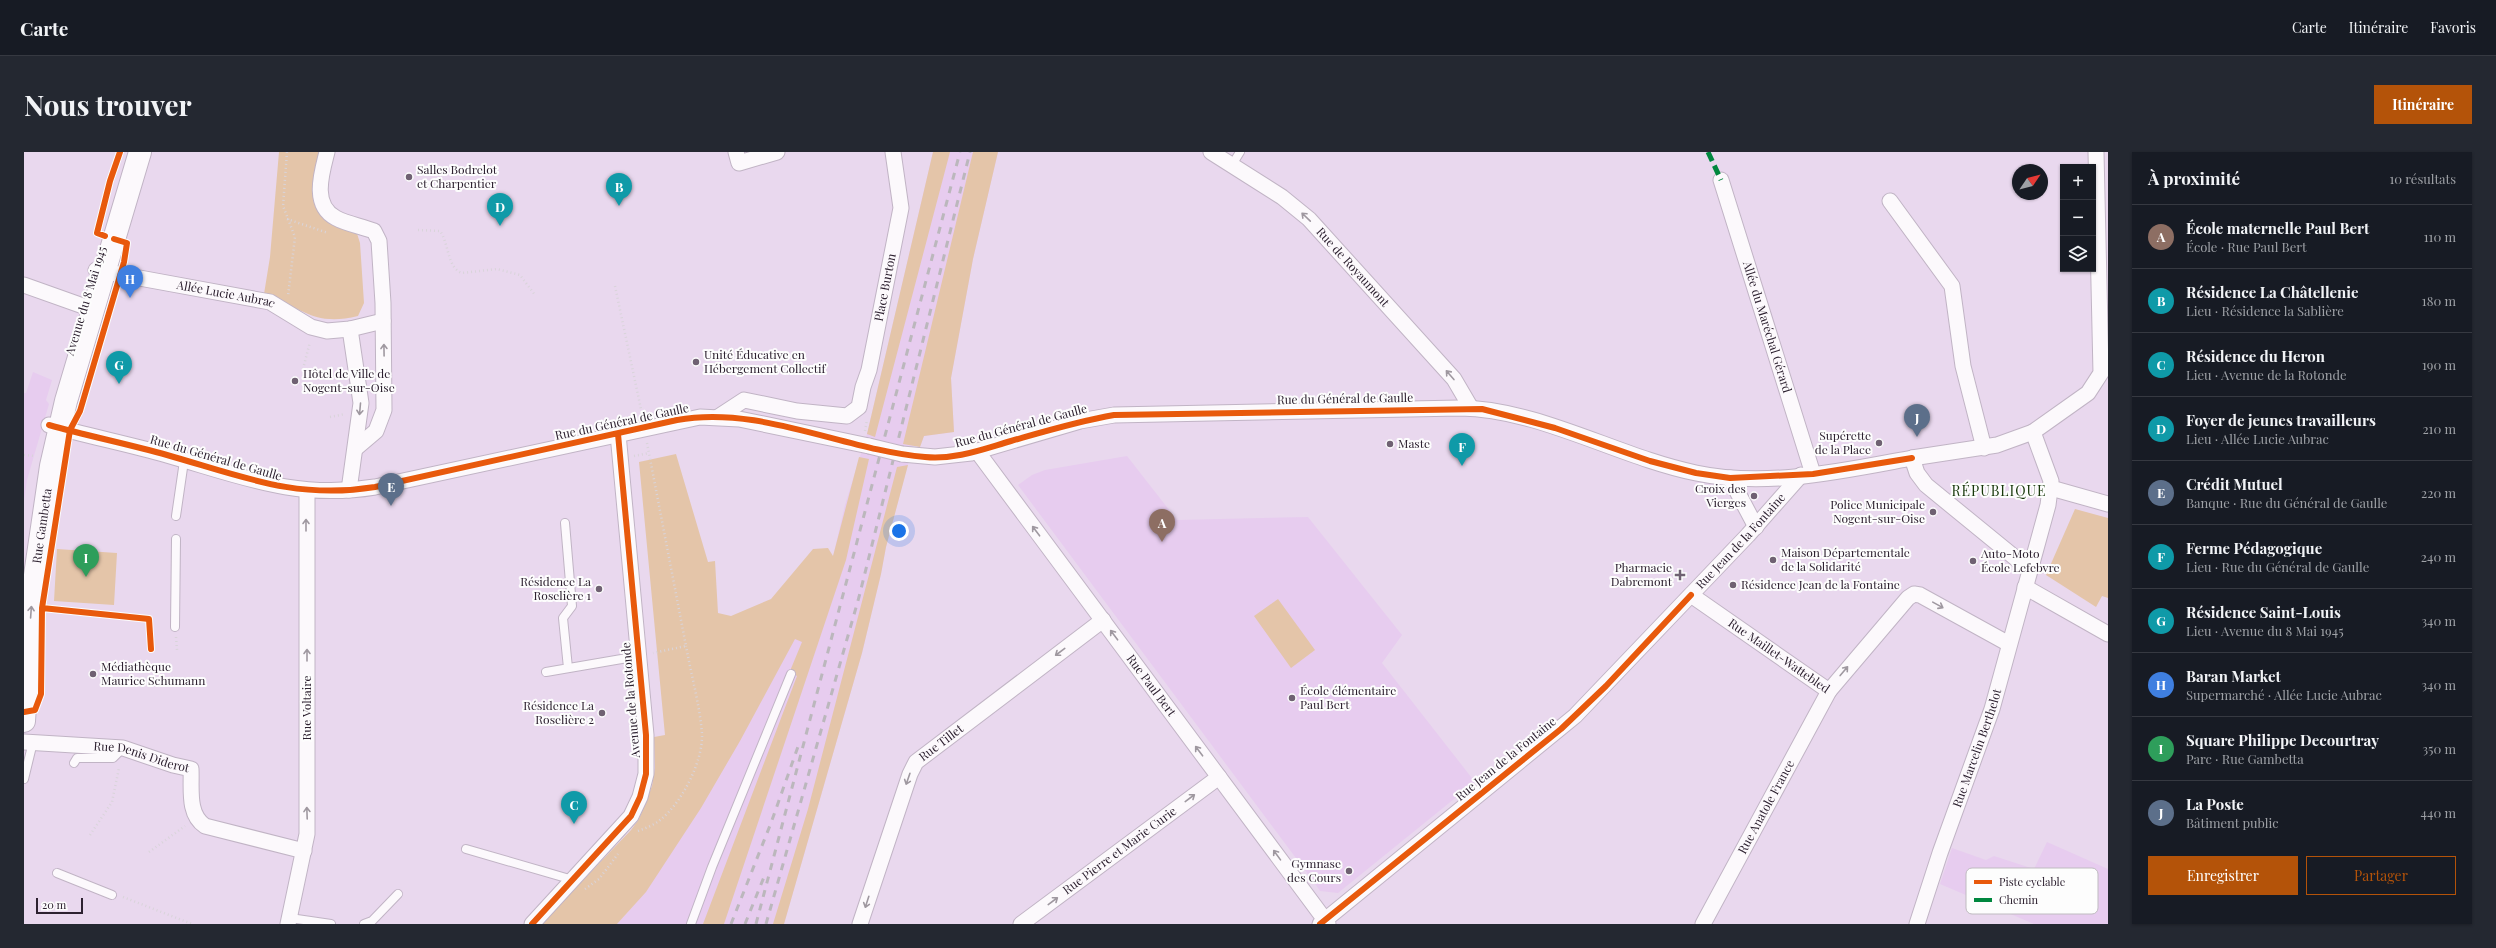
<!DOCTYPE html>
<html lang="fr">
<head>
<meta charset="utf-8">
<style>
	body { margin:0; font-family:"Playfair Display",serif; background:#242831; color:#f1f3f6 }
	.controls { position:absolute; right:12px; top:12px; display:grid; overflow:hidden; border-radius:0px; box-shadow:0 1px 3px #0004 }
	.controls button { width:36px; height:36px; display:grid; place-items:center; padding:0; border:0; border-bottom:1px solid #363941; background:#171b24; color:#f1f3f6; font:20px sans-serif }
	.compass { position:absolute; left:1988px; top:12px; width:36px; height:36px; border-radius:50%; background:#171b24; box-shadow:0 1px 3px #0004; rotate:55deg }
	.scale { position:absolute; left:12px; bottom:10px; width:47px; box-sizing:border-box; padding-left:4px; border:2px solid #2d2130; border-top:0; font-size:11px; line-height:14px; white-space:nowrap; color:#2d2130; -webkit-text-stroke:3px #fdfdfd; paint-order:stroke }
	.you { position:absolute; left:875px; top:379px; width:14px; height:14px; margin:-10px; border:3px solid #fff; border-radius:50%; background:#1a73e8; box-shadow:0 0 0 6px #1a73e833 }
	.badge { display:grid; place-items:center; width:26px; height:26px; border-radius:50%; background:#b45309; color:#fff; font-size:13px; font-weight:700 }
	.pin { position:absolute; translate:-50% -33px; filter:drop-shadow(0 1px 2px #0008) }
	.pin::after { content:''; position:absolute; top:21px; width:14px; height:12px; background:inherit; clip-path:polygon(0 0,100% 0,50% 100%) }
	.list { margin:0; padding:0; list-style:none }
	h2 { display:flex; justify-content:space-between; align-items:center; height:52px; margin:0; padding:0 16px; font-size:17px }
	h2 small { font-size:13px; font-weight:400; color:#9ea1a6 }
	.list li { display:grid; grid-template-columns:26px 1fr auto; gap:12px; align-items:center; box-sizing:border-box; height:64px; padding:0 16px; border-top:1px solid #363941 }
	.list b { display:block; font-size:15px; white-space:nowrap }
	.list p { margin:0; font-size:13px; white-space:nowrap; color:#9ea1a6 }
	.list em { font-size:13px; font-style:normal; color:#9ea1a6 }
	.actions { display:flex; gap:8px; padding:12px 16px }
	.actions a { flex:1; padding:9px 0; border:1px solid #b45309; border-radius:0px; text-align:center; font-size:14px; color:#b45309 }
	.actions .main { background:#b45309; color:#fff }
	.icon { flex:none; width:22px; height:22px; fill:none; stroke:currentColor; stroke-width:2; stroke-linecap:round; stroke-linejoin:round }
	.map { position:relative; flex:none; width:2084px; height:772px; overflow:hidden; border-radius:0px }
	header { display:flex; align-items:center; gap:24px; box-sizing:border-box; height:56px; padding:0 20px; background:#171b24; border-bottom:1px solid #363941 }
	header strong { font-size:19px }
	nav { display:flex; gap:22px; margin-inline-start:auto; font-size:14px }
	.intro { display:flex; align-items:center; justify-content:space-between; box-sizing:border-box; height:96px; padding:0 24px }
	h1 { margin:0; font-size:28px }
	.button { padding:10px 18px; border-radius:0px; background:#b45309; color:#fff; font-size:14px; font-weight:700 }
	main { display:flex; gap:24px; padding:0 24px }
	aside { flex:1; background:#171b24; border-radius:0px; box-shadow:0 1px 3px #0004 }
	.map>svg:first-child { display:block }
	.built { fill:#e7ccef }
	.green { fill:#e4c5a9 }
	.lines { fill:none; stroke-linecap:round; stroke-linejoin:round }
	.service-casing { stroke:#c1b4c5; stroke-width:10 }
	.minor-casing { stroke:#c1b4c5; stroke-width:17 }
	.secondary-casing { stroke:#c1b4c5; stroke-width:24 }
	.path { stroke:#d9d4da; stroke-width:2.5; stroke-dasharray:1 3; stroke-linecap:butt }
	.service { stroke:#fcf9fc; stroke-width:8 }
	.minor { stroke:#fcf9fc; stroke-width:15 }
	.secondary { stroke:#fcf9fc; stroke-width:22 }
	.rail { stroke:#bbb7bc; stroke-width:3; stroke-dasharray:7 7; stroke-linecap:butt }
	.minor-bridge-casing { stroke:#c1b4c5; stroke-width:17; stroke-linecap:butt }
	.minor-bridge { stroke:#fcf9fc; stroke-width:15 }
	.quiet { stroke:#00873e; stroke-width:5; stroke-dasharray:10 5; stroke-linecap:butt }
	.cycleway-casing { stroke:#fdfdfd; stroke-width:8 }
	.cycleway { stroke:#e8590c; stroke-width:6 }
	.oneway { stroke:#9f98a0 }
	.poi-dot { fill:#6f6172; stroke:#fdfdfd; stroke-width:1.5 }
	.labels { text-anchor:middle; stroke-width:4; stroke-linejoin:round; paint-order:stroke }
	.poi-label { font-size:12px; fill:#2d2130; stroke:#fdfdfd; text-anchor:start }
	.street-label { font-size:12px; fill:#2d2130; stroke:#fdfdfd }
	.quarter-label { font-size:14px; letter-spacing:1px; fill:#17370a; stroke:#fdfdfd }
	.key { fill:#fdfdfd; stroke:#bfbbc0; stroke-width:1 }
	.key-label { font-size:11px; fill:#2d2130 }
</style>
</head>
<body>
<header>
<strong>Carte</strong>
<nav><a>Carte</a><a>Itinéraire</a><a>Favoris</a></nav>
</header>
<div class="intro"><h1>Nous trouver</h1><a class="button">Itinéraire</a></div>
<main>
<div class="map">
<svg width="2084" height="772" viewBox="0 0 2084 772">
	<rect width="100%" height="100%" fill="#e9d8ee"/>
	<path class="built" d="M 909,0 L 974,0 L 949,107 L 927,226 L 930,280 L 900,284 L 896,295 L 889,293 L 862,395 L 857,422 L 838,501 L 760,772 L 593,772 L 609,754 L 809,405 L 821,353 L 843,282 Z
		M 9,220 L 28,228 L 22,248 L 25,252 L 3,328 L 0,349 L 0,241 L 2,241 Z
		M 1103,304 L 1153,368 L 1284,365 L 1378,483 L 1358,511 L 1451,630 L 1314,741 L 1296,739 L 1292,733 L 994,333 L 1008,323 L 1021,318 Z
		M 2023,690 L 2084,717 L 2084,772 L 2010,772 L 1916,732 L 1928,696 L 1962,708 L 1970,704 L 2010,717 Z"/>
	<path class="green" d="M 255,0 L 303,0 L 300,51 L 330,72 L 336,91 L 340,151 L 334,164 C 290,175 279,156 240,142 L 246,105 Z
		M 909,0 L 926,0 L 851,285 L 843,282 Z
		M 949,0 L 974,0 L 949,107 L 927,226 L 930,280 L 900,284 L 896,295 L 879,292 Z
		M 652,302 L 684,410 L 691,409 L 694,461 L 707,464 L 747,447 L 789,397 L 804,396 L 809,404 L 835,305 L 845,307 L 822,408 L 700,772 L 679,772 L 773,524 L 766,519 L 778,490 L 771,487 L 716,589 L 677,656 L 622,740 L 593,772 L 517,772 L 607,678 L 615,667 L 628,634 L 631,616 L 630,585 L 641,583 L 615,310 Z
		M 884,313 L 862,395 L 857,422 L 838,501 L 760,772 L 749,772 L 784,657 L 873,315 Z
		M 2051,357 L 2084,366 L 2084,446 L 2078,444 L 2072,455 L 2022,423 Z
		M 33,397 L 93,401 L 90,453 L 30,449 Z
		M 1254,447 L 1291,498 L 1267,516 L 1230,464 Z"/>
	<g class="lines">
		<defs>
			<path id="service" d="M 1208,13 L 1216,0
				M 152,364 L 160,309
				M 541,371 L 548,454 L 539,466 L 544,516
				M 151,475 L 152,387
				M 522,520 L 615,504
				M 50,611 L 53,606 L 89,606 L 99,596
				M 0,627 L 9,590
				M 442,697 L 549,728
				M 33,721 L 88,743
				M 266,766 L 307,772
				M 340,772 L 348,769 L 374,742
				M 667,772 L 688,715 L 767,522"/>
			<g id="minor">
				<path d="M 303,0 C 298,20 287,53 312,66 C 323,72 337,74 350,79 L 355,89 L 359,151 L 360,258 L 352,279 L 332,296"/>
				<path d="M 712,0 L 715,11 L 753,0"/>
				<path id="s1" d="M 1187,0 L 1258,45 L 1285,67 L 1430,227 L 1447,256"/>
				<path id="s2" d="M 1697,28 L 1789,322"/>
				<path d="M 1866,49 L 1928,134 L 1939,214 L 1960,296"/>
				<path id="s3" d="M 72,118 L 246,150 L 287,175 L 303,179 L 326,177 L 359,169"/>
				<path d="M 0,133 L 59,154"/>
				<path id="s4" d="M 694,265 L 720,248 L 773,259 L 823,264 L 835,255 L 839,235 L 845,218 L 877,56 L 869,0"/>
				<path d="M 25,273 C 64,284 104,292 143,303 C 217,324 272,348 351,335 L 676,265 L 715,267 L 845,294"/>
				<path id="s5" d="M 953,299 L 1304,772"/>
				<path d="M 878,302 L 911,305 L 947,301 L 1056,269 L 1090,263 L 1436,256 C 1516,257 1594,305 1672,321 C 1742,336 1818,319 1888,306"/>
				<path d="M 1706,326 L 1732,375"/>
				<path d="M 2027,336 L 2084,352"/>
				<path d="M 325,338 L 337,251 L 326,177"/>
				<path d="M 2006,418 L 1902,333 L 1893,321 L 1888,306 L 1973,293 L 2009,280"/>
				<path d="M 2001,435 L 2084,482"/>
				<path id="s6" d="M 1667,443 L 1805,539 L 1884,446 L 1890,442 L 1896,443 L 1985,492"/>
				<path id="s7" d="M 0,590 L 99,596 L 149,613 L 167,617 C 168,636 163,662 181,674 L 280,699"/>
				<path d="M 264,772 L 283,682 L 283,339"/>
				<path d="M 508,772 L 607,664 L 616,645 L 622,622 L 622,583 L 594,282"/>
				<path id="s8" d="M 836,772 L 886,622 L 892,610 L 1079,468"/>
				<path id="s9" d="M 997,772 L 1195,625"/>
				<path id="s10" d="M 1296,772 L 1551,564 L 1724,383 L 1777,323"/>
				<path id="s11" d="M 1679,772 L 1805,539"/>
				<path id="s12" d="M 1893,772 L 1916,701 L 1968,557 L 2024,353 L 2027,329 L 2009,280 L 2064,241 L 2077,221 L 2072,0"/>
			</g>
			<g id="secondary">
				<path id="s13" d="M 0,569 L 9,437 L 27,314 L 42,249 L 116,0"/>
			</g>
		</defs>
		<use href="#service" class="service-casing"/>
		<use href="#minor" class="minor-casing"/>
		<use href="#secondary" class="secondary-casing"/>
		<path class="path" d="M 263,0 L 259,54 L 271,85 L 264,144
			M 263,67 L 304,81
			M 394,78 L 416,79 C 425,91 423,116 438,121 L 473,117 L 496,123 L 511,143
			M 591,134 L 618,262
			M 279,217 L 286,190
			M 306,265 L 321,262
			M 841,279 L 843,268
			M 623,291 L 662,494 L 629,501
			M 0,303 L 11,304
			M 610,304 L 625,301
			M 152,485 L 153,498
			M 614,679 C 622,676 630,673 636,668 C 658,651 679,609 678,582 C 676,554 667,522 662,494
			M 66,683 L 88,650 L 95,616
			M 125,700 L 161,674
			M 561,737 L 575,727 L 594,702
			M 99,745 L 168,772"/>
		<use href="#service" class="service"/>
		<use href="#minor" class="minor"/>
		<use href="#secondary" class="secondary"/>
		<path class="rail" d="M 707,772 L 747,671 L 776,589
			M 721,772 L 740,725
			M 732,772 L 936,0
			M 742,772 L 835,445 L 946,0"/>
		<defs>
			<path id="minor-bridge" d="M 845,294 L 878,302"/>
		</defs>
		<use href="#minor-bridge" class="minor-bridge-casing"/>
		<use href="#minor-bridge" class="minor-bridge"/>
		<path class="quiet" d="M 1684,0 L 1697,28"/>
		<defs>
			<path id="cycleway" d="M 81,84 L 73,81 L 86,29 L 96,0
				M 25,273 C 64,284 104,292 143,303 C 217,324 272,348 351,335 L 653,268 C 737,253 819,298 901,305 C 931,308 959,297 987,289 C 1022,279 1055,269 1090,263 L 1458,257 L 1531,276 L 1626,309 L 1672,321 L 1706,326 L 1789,322 L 1888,306
				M 18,456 L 125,467 L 127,497
				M 0,560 L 11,558 L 17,542 L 18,456 L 46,278 L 56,259 L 100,110 L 103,91 L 90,87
				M 508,772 L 607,664 L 616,645 L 622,622 L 622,583 L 594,282
				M 1296,772 L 1537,577 L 1582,534 L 1667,443"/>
		</defs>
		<use href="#cycleway" class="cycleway-casing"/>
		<use href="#cycleway" class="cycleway"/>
	</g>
	<defs><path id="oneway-shaft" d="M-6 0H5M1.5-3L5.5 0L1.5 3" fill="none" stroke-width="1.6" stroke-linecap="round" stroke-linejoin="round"/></defs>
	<g class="oneway">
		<use href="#oneway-shaft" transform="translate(1282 65) rotate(-136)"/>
		<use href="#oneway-shaft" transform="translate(360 198) rotate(-91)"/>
		<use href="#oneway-shaft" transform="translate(1426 223) rotate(-131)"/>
		<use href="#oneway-shaft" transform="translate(336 257) rotate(95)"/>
		<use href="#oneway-shaft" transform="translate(282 373) rotate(-90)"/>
		<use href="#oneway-shaft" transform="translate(1012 379) rotate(-127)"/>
		<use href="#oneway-shaft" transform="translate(1914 453) rotate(29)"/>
		<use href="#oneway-shaft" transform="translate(7 460) rotate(-86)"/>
		<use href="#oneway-shaft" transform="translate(1090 483) rotate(-127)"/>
		<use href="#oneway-shaft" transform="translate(1036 500) rotate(143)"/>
		<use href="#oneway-shaft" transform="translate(283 503) rotate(-90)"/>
		<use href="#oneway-shaft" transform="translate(1820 519) rotate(-50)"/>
		<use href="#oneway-shaft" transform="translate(1175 599) rotate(-127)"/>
		<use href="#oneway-shaft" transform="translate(884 627) rotate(109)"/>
		<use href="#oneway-shaft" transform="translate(1166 646) rotate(-37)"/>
		<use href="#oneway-shaft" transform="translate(283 661) rotate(-92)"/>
		<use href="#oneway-shaft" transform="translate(1253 703) rotate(-126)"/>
		<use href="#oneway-shaft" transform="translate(1029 749) rotate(-37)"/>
		<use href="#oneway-shaft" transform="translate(843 750) rotate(108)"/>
	</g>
	<g class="poi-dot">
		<circle cx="385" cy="25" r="4"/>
		<circle cx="672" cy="210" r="4"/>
		<circle cx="271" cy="229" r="4"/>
		<circle cx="1855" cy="291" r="4"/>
		<circle cx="1366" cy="292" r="4"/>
		<circle cx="1730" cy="344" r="4"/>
		<circle cx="1909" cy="360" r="4"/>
		<circle cx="1749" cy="408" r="4"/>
		<circle cx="1949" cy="409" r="4"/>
		<path d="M1654 417h4v4h4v4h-4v4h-4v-4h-4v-4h4z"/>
		<circle cx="1709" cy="433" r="4"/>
		<circle cx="575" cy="437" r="4"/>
		<circle cx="69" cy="522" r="4"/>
		<circle cx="1268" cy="546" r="4"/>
		<circle cx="578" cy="561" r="4"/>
		<circle cx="1325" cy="719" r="4"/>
	</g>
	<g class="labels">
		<g class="poi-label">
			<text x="393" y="22">Salles Bodrelot<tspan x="393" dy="14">et Charpentier</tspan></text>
			<text x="680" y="207">Unité Éducative en<tspan x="680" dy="14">Hébergement Collectif</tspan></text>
			<text x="279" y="226">Hôtel de Ville de<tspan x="279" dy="14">Nogent-sur-Oise</tspan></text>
			<text x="1847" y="288" text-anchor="end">Supérette<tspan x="1847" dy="14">de la Place</tspan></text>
			<text x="1374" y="296">Maste</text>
			<text x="1722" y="341" text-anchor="end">Croix des<tspan x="1722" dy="14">Vierges</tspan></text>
			<text x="1901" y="357" text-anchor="end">Police Municipale<tspan x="1901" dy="14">Nogent-sur-Oise</tspan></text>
			<text x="1757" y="405">Maison Départementale<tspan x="1757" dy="14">de la Solidarité</tspan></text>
			<text x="1957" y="406">Auto-Moto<tspan x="1957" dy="14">École Lefebvre</tspan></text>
			<text x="1648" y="420" text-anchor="end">Pharmacie<tspan x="1648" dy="14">Dabremont</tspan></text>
			<text x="567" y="434" text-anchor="end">Résidence La<tspan x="567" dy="14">Roselière 1</tspan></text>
			<text x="1717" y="437">Résidence Jean de la Fontaine</text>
			<text x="77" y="519">Médiathèque<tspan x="77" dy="14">Maurice Schumann</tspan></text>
			<text x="1276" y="543">École élémentaire<tspan x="1276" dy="14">Paul Bert</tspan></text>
			<text x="570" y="558" text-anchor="end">Résidence La<tspan x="570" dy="14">Roselière 2</tspan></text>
			<text x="1317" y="716" text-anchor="end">Gymnase<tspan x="1317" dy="14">des Cours</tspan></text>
		</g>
		<g class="street-label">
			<text dy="4" stroke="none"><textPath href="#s1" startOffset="184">Rue de Royaumont</textPath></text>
			<text dy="4" stroke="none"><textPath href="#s4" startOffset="273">Place Burton</textPath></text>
			<text dy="4" stroke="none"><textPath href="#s3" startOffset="132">Allée Lucie Aubrac</textPath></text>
			<text transform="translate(62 149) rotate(-73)" y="4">Avenue du 8 Mai 1945</text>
			<text dy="4" stroke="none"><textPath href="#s2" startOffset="154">Allée du Maréchal Gérard</textPath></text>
			<text transform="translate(1321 247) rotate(-1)" y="4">Rue du Général de Gaulle</text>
			<text transform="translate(598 270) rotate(-12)" y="4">Rue du Général de Gaulle</text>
			<text transform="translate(997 274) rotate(-15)" y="4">Rue du Général de Gaulle</text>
			<text transform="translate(192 306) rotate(16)" y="4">Rue du Général de Gaulle</text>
			<text dy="4" stroke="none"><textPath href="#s13" startOffset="196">Rue Gambetta</textPath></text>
			<text dy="4" stroke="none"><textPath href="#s10" startOffset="570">Rue Jean de la Fontaine</textPath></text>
			<text dy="4" stroke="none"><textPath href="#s6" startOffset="107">Rue Maillet-Wattebled</textPath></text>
			<text dy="4" stroke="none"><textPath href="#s5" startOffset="292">Rue Paul Bert</textPath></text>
			<text transform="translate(607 548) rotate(-95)" y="4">Avenue de la Rotonde</text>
			<text transform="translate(283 556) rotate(-90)" y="4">Rue Voltaire</text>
			<text dy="4" stroke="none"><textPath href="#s8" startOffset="203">Rue Tillet</textPath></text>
			<text dy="4" stroke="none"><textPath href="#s12" startOffset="186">Rue Marcelin Berthelot</textPath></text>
			<text dy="4" stroke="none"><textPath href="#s7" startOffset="119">Rue Denis Diderot</textPath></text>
			<text transform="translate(1482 607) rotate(-39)" y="4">Rue Jean de la Fontaine</text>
			<text dy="4" stroke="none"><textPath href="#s11" startOffset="133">Rue Anatole France</textPath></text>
			<text dy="4" stroke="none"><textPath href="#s9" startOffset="123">Rue Pierre et Marie Curie</textPath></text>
		</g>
		<g class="quarter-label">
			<text x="1975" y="344">RÉPUBLIQUE</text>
		</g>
	</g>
	<rect x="1942" y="716" width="132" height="46" rx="6" class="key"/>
	<rect x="1950" y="728" width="18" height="4" fill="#e8590c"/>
	<rect x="1950" y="746" width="18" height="4" fill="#00873e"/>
	<g class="key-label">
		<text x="1975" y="734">Piste cyclable</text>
		<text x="1975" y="752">Chemin</text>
	</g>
</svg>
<div class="controls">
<button>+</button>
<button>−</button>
<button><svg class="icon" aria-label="layers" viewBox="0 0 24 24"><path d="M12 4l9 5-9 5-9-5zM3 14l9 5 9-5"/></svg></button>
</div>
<svg class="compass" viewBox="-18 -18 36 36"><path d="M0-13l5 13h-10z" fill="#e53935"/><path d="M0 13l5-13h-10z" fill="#9ea1a6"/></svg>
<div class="scale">20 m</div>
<div class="you"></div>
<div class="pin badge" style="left:1138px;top:390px;background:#8d6e63">A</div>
<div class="pin badge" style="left:595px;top:54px;background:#0f9aa8">B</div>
<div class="pin badge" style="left:550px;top:672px;background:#0f9aa8">C</div>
<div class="pin badge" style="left:476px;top:74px;background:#0f9aa8">D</div>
<div class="pin badge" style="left:367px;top:354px;background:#5c6f8a">E</div>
<div class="pin badge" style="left:1438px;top:314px;background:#0f9aa8">F</div>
<div class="pin badge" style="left:95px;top:232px;background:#0f9aa8">G</div>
<div class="pin badge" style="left:106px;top:146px;background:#3f7fe0">H</div>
<div class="pin badge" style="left:62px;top:425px;background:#2e9e5b">I</div>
<div class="pin badge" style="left:1893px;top:285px;background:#5c6f8a">J</div>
</div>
<aside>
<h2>À proximité<small>10 résultats</small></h2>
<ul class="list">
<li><span class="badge" style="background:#8d6e63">A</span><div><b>École maternelle Paul Bert</b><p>École · Rue Paul Bert</p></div><em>110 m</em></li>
<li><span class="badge" style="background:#0f9aa8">B</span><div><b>Résidence La Châtellenie</b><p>Lieu · Résidence la Sablière</p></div><em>180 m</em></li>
<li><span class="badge" style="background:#0f9aa8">C</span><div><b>Résidence du Heron</b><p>Lieu · Avenue de la Rotonde</p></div><em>190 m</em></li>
<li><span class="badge" style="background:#0f9aa8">D</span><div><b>Foyer de jeunes travailleurs</b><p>Lieu · Allée Lucie Aubrac</p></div><em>210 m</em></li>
<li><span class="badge" style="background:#5c6f8a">E</span><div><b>Crédit Mutuel</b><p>Banque · Rue du Général de Gaulle</p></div><em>220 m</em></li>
<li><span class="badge" style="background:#0f9aa8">F</span><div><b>Ferme Pédagogique</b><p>Lieu · Rue du Général de Gaulle</p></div><em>240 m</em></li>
<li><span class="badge" style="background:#0f9aa8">G</span><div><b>Résidence Saint-Louis</b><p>Lieu · Avenue du 8 Mai 1945</p></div><em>340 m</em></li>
<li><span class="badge" style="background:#3f7fe0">H</span><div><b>Baran Market</b><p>Supermarché · Allée Lucie Aubrac</p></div><em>340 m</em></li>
<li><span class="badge" style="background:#2e9e5b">I</span><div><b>Square Philippe Decourtray</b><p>Parc · Rue Gambetta</p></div><em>350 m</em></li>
<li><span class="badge" style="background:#5c6f8a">J</span><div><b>La Poste</b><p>Bâtiment public</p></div><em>440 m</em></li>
</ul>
<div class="actions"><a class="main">Enregistrer</a><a>Partager</a></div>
</aside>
</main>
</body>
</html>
